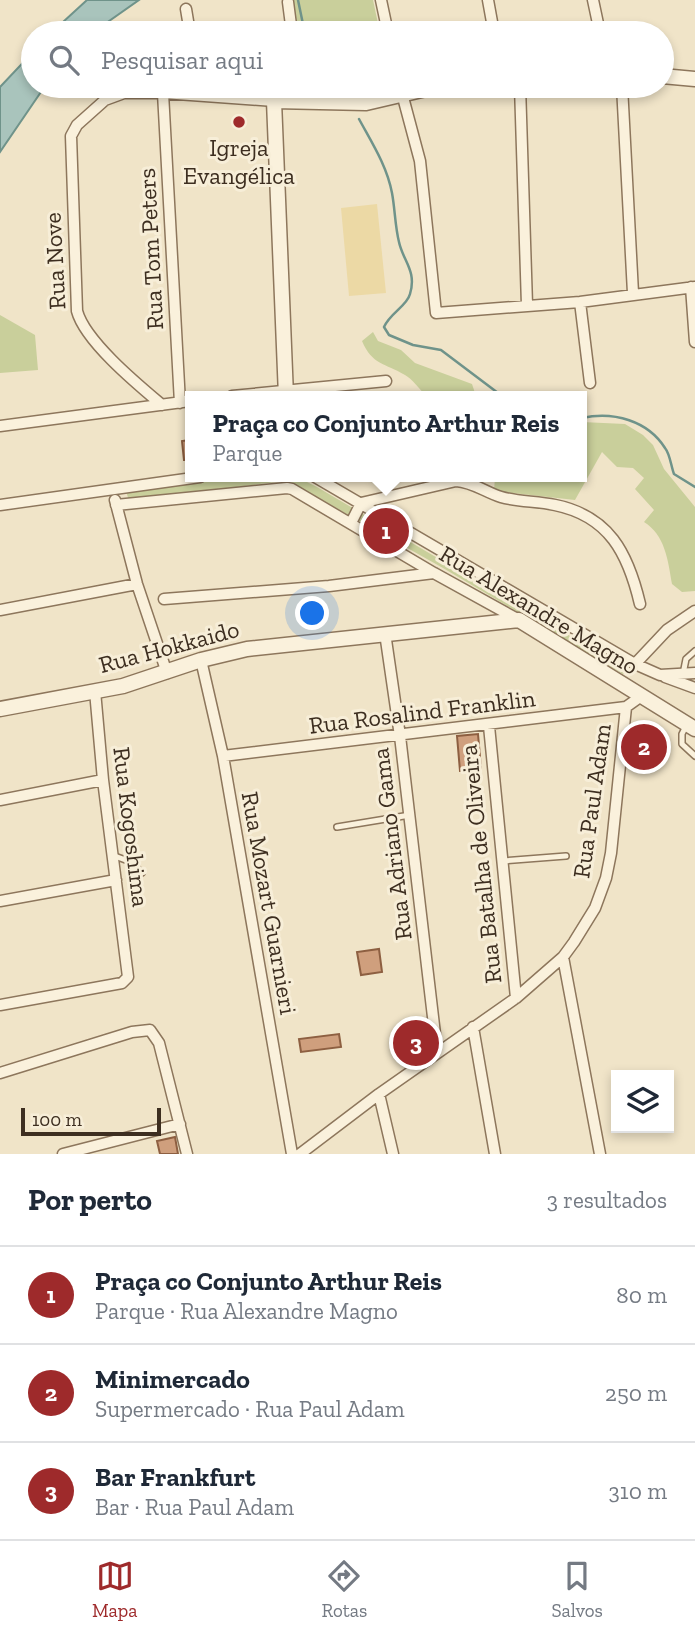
<!DOCTYPE html>
<html lang="pt">
<head>
<meta charset="utf-8">
<style>
	body { margin:0; font-family:"Zilla Slab",serif; background:#f2f2f3; color:#1f2937 }
	.controls { position:absolute; right:21px; bottom:21px; display:grid; overflow:hidden; border-radius:0px; box-shadow:0 4px 10px #0003 }
	.controls button { width:63px; height:63px; display:grid; place-items:center; padding:0; border:0; border-bottom:2px solid #e0e1e3; background:#fff; color:#1f2937; font:35px sans-serif }
	.scale { position:absolute; left:21px; bottom:18px; width:140px; box-sizing:border-box; padding-left:7px; border:4px solid #3d2e20; border-top:0; font-size:19px; line-height:24px; white-space:nowrap; color:#3d2e20; -webkit-text-stroke:5px #f7eed8; paint-order:stroke }
	.you { position:absolute; left:313px; top:614px; width:24px; height:24px; margin:-18px; border:5px solid #fff; border-radius:50%; background:#1a73e8; box-shadow:0 0 0 10px #1a73e833 }
	.badge { display:grid; place-items:center; width:46px; height:46px; border-radius:50%; background:#9e2a2b; color:#fff; font-size:23px; font-weight:700 }
	.pin { position:absolute; translate:-50% -50%; border:4px solid #fff; box-shadow:0 2px 7px #0006 }
	.popup { position:absolute; left:185px; top:391px; width:402px; height:91px; box-sizing:border-box; display:grid; place-content:center; border-radius:0px; background:#fff; filter:drop-shadow(0 2px 5px #0005); font-size:23px; white-space:nowrap; color:#747a83 }
	.popup b { font-size:26px; color:#1f2937 }
	.popup::after { content:''; position:absolute; left:50%; top:100%; margin-left:-14px; border:14px solid transparent; border-top-color:#fff }
	.list { margin:0; padding:0; list-style:none }
	h2 { display:flex; justify-content:space-between; align-items:center; height:91px; margin:0; padding:0 28px; font-size:30px }
	h2 small { font-size:23px; font-weight:400; color:#747a83 }
	.list li { display:grid; grid-template-columns:46px 1fr auto; gap:21px; align-items:center; box-sizing:border-box; height:98px; padding:0 28px; border-top:2px solid #e0e1e3 }
	.list b { display:block; font-size:26px; white-space:nowrap }
	.list p { margin:0; font-size:23px; white-space:nowrap; color:#747a83 }
	.list em { font-size:23px; font-style:normal; color:#747a83 }
	.icon { flex:none; width:38px; height:38px; fill:none; stroke:currentColor; stroke-width:2; stroke-linecap:round; stroke-linejoin:round }
	.map { position:relative; flex:none; width:695px; height:1154px; overflow:hidden }
	.search { position:absolute; background:#fff; box-shadow:0 4px 10px #0003; left:21px; right:21px; top:21px; height:77px; display:flex; align-items:center; gap:18px; box-sizing:border-box; padding:0 24px; border-radius:38px; color:#747a83; font-size:26px }
	.sheet { height:385px; background:#fff }
	nav { display:flex; justify-content:space-around; align-items:center; box-sizing:border-box; height:98px; border-top:2px solid #e0e1e3; background:#fff; font-size:19px; color:#747a83 }
	nav a { display:grid; justify-items:center; gap:4px }
	nav .on { color:#9e2a2b }
	.map>svg:first-child { display:block }
	.green { fill:#c9cf9b }
	.sand { fill:#ecd9a5 }
	.water { fill:#a9c4bc; stroke:#6f938a; stroke-width:2 }
	.lines { fill:none; stroke-linecap:round; stroke-linejoin:round }
	.stream { stroke:#6f938a; stroke-width:2.5 }
	.building { fill:#cf9f7d; stroke:#8d5f41; stroke-width:2 }
	.service-casing { stroke:#8d765c; stroke-width:8 }
	.minor-casing { stroke:#8d765c; stroke-width:13 }
	.tertiary-casing { stroke:#8d765c; stroke-width:17 }
	.service { stroke:#faf1dc; stroke-width:5 }
	.minor { stroke:#faf1dc; stroke-width:10 }
	.tertiary { stroke:#faf1dc; stroke-width:14 }
	.poi-dot { fill:#9e2a2b; stroke:#f7eed8; stroke-width:2.5 }
	.labels { text-anchor:middle; stroke-width:6; stroke-linejoin:round; paint-order:stroke }
	.poi-label { font-size:24px; fill:#3d2e20; stroke:#f7eed8 }
	.street-label { font-size:24px; fill:#3d2e20; stroke:#f7eed8 }
</style>
</head>
<body>
<div class="map">
<svg width="695" height="1154" viewBox="0 0 695 1154">
	<rect width="100%" height="100%" fill="#f0e4c8"/>
	<path class="green" d="M 291,0 L 373,0 L 380,33 L 295,33 Z
		M 301,86 L 392,86 L 361,94 L 303,97 Z
		M 0,315 L 35,335 L 38,370 L 0,373 Z
		M 373,332 L 378,341 L 401,350 L 415,363 L 472,384 L 476,396 L 425,395 C 419,388 412,379 405,375 C 385,363 372,365 362,341 Z
		M 582,422 L 625,424 L 643,435 L 653,445 L 664,469 L 695,507 L 695,591 L 682,592 L 672,584 C 668,560 665,535 644,522 L 654,510 L 635,489 L 644,478 L 633,468 L 617,467 L 602,452 L 575,500 L 494,491 L 495,477 L 582,477 Z
		M 242,477 L 297,477 L 317,487 L 626,669 L 625,673 L 623,674 L 443,568 L 313,495 L 283,481 L 129,501 L 126,491 Z"/>
	<path class="sand" d="M 377,204 L 386,293 L 349,296 L 341,208 Z"/>
	<path class="water" d="M 87,0 L 139,0 L 92,33 L 51,33 Z
		M 33,52 L 33,86 L 45,86 L 0,152 L 0,87 Z"/>
	<g class="lines">
		<path class="stream" d="M 298,0 L 304,29 L 308,33
			M 345,86 L 346,89
			M 359,119 C 372,143 387,166 392,193 C 395,209 395,226 399,242 C 403,261 417,271 410,294 C 407,306 390,313 384,327 L 389,335 L 413,345 L 441,350 L 502,396
			M 582,418 C 614,411 648,421 665,448 C 670,454 671,466 674,474 L 695,487"/>
	</g>
	<path class="building" d="M 190,440 L 190,460 L 184,460 L 182,441 Z
		M 478,734 L 481,769 L 460,771 L 457,736 Z
		M 379,949 L 382,972 L 361,975 L 357,952 Z
		M 339,1034 L 341,1047 L 301,1052 L 299,1039 Z
		M 175,1137 L 178,1154 L 160,1154 L 157,1141 Z"/>
	<g class="lines">
		<defs>
			<path id="service" d="M 683,674 L 686,659 L 695,651
				M 687,724 L 682,734 L 682,744 L 695,756
				M 337,827 L 410,815
				M 112,855 L 131,862 L 142,873
				M 503,861 L 566,856"/>
			<path id="minor" d="M 381,0 L 388,33
				M 488,0 L 494,33
				M 593,0 L 600,33
				M 288,2 L 292,33
				M 186,9 L 190,33
				M 298,86 L 300,102
				M 400,86 L 420,161 L 436,313 L 580,302 L 695,287
				M 520,86 L 527,305
				M 622,86 L 633,293
				M 163,93 L 180,403
				M 691,287 L 695,342
				M 580,302 L 590,383
				M 232,396 L 386,381
				M 162,405 C 137,384 85,341 77,311 L 71,136 L 77,125 L 105,100 L 124,93 L 163,93 L 274,101
				M 0,426 L 190,401
				M 315,477 L 635,664 L 660,675 L 695,673
				M 115,500 L 137,584 L 167,673
				M 0,505 L 200,477
				M 116,505 L 287,488 L 292,489 L 434,573 L 519,620
				M 351,523 L 361,503 L 456,481 C 473,482 485,492 501,497 C 518,502 537,501 555,505 C 609,516 628,553 640,604
				M 164,599 L 329,586 L 434,573
				M 0,610 L 137,584
				M 385,633 L 400,736 L 437,1051
				M 201,660 L 223,756 L 292,1154
				M 635,664 L 667,630 L 695,611
				M 665,677 L 695,688
				M 489,726 L 516,998
				M 223,756 L 626,707
				M 0,800 L 103,780
				M 0,901 L 116,880
				M 563,957 L 600,1154
				M 0,1005 L 122,983 L 128,977 L 103,780 L 95,691
				M 473,1027 L 495,1154
				M 0,1073 L 132,1032 L 150,1030 L 159,1043 L 187,1154
				M 379,1094 L 393,1154
				M 63,1154 L 180,1124
				M 300,1154 L 379,1094 L 516,998 L 563,957 L 574,942 L 595,908 L 606,878 L 611,853 L 626,707 L 640,697"/>
			<path id="tertiary" d="M 662,76 L 695,79
				M 286,396 L 274,101 L 366,103 L 439,86
				M 0,709 L 123,686 L 201,660 L 247,649 L 519,620 L 695,729"/>
		</defs>
		<use href="#service" class="service-casing"/>
		<use href="#minor" class="minor-casing"/>
		<use href="#tertiary" class="tertiary-casing"/>
		<use href="#service" class="service"/>
		<use href="#minor" class="minor"/>
		<use href="#tertiary" class="tertiary"/>
	</g>
	<circle class="poi-dot" cx="239" cy="122" r="7"/>
	<g class="labels">
		<g class="poi-label">
			<text x="239" y="156">Igreja<tspan x="239" dy="28">Evangélica</tspan></text>
		</g>
		<g class="street-label">
			<text transform="translate(151 249) rotate(-93)" y="8">Rua Tom Peters</text>
			<text transform="translate(55 261) rotate(-93)" y="8">Rua Nove</text>
			<text transform="translate(539 610) rotate(31)" y="8">Rua Alexandre Magno</text>
			<text transform="translate(169 647) rotate(-15)" y="8">Rua Hokkaido</text>
			<text transform="translate(422 712) rotate(-7)" y="8">Rua Rosalind Franklin</text>
			<text transform="translate(592 801) rotate(-82)" y="8">Rua Paul Adam</text>
			<text transform="translate(131 827) rotate(83)" y="8">Rua Kogoshima</text>
			<text transform="translate(392 844) rotate(-97)" y="8">Rua Adriano Gama</text>
			<text transform="translate(481 864) rotate(-96)" y="8">Rua Batalha de Oliveira</text>
			<text transform="translate(269 903) rotate(80)" y="8">Rua Mozart Guarnieri</text>
		</g>
	</g>
</svg>
<div class="controls">
<button><svg class="icon" aria-label="layers" viewBox="0 0 24 24"><path d="M12 4l9 5-9 5-9-5zM3 14l9 5 9-5"/></svg></button>
</div>
<div class="scale">100 m</div>
<div class="you"></div>
<div class="pin badge" style="left:386px;top:531px">1</div>
<div class="popup"><b>Praça co Conjunto Arthur Reis</b>Parque</div>
<div class="pin badge" style="left:644px;top:747px">2</div>
<div class="pin badge" style="left:416px;top:1043px">3</div>
<div class="search"><svg class="icon" aria-label="search" viewBox="0 0 24 24"><circle cx="10" cy="10" r="6"/><path d="M15 15l6 6"/></svg>Pesquisar aqui</div>
</div>
<section class="sheet">
<h2>Por perto<small>3 resultados</small></h2>
<ul class="list">
<li><span class="badge">1</span><div><b>Praça co Conjunto Arthur Reis</b><p>Parque · Rua Alexandre Magno</p></div><em>80 m</em></li>
<li><span class="badge">2</span><div><b>Minimercado</b><p>Supermercado · Rua Paul Adam</p></div><em>250 m</em></li>
<li><span class="badge">3</span><div><b>Bar Frankfurt</b><p>Bar · Rua Paul Adam</p></div><em>310 m</em></li>
</ul>
</section>
<nav>
<a class="on"><svg class="icon" aria-label="map" viewBox="0 0 24 24"><path d="M3 6l6-2 6 2 6-2v14l-6 2-6-2-6 2zM9 4v14M15 6v14"/></svg>Mapa</a>
<a><svg class="icon" aria-label="directions" viewBox="0 0 24 24"><path d="M12 3l9 9-9 9-9-9zM9 14v-3h6M13 9l2 2-2 2"/></svg>Rotas</a>
<a><svg class="icon" aria-label="saved" viewBox="0 0 24 24"><path d="M7 4h10v16l-5-4-5 4z"/></svg>Salvos</a>
</nav>
</body>
</html>
